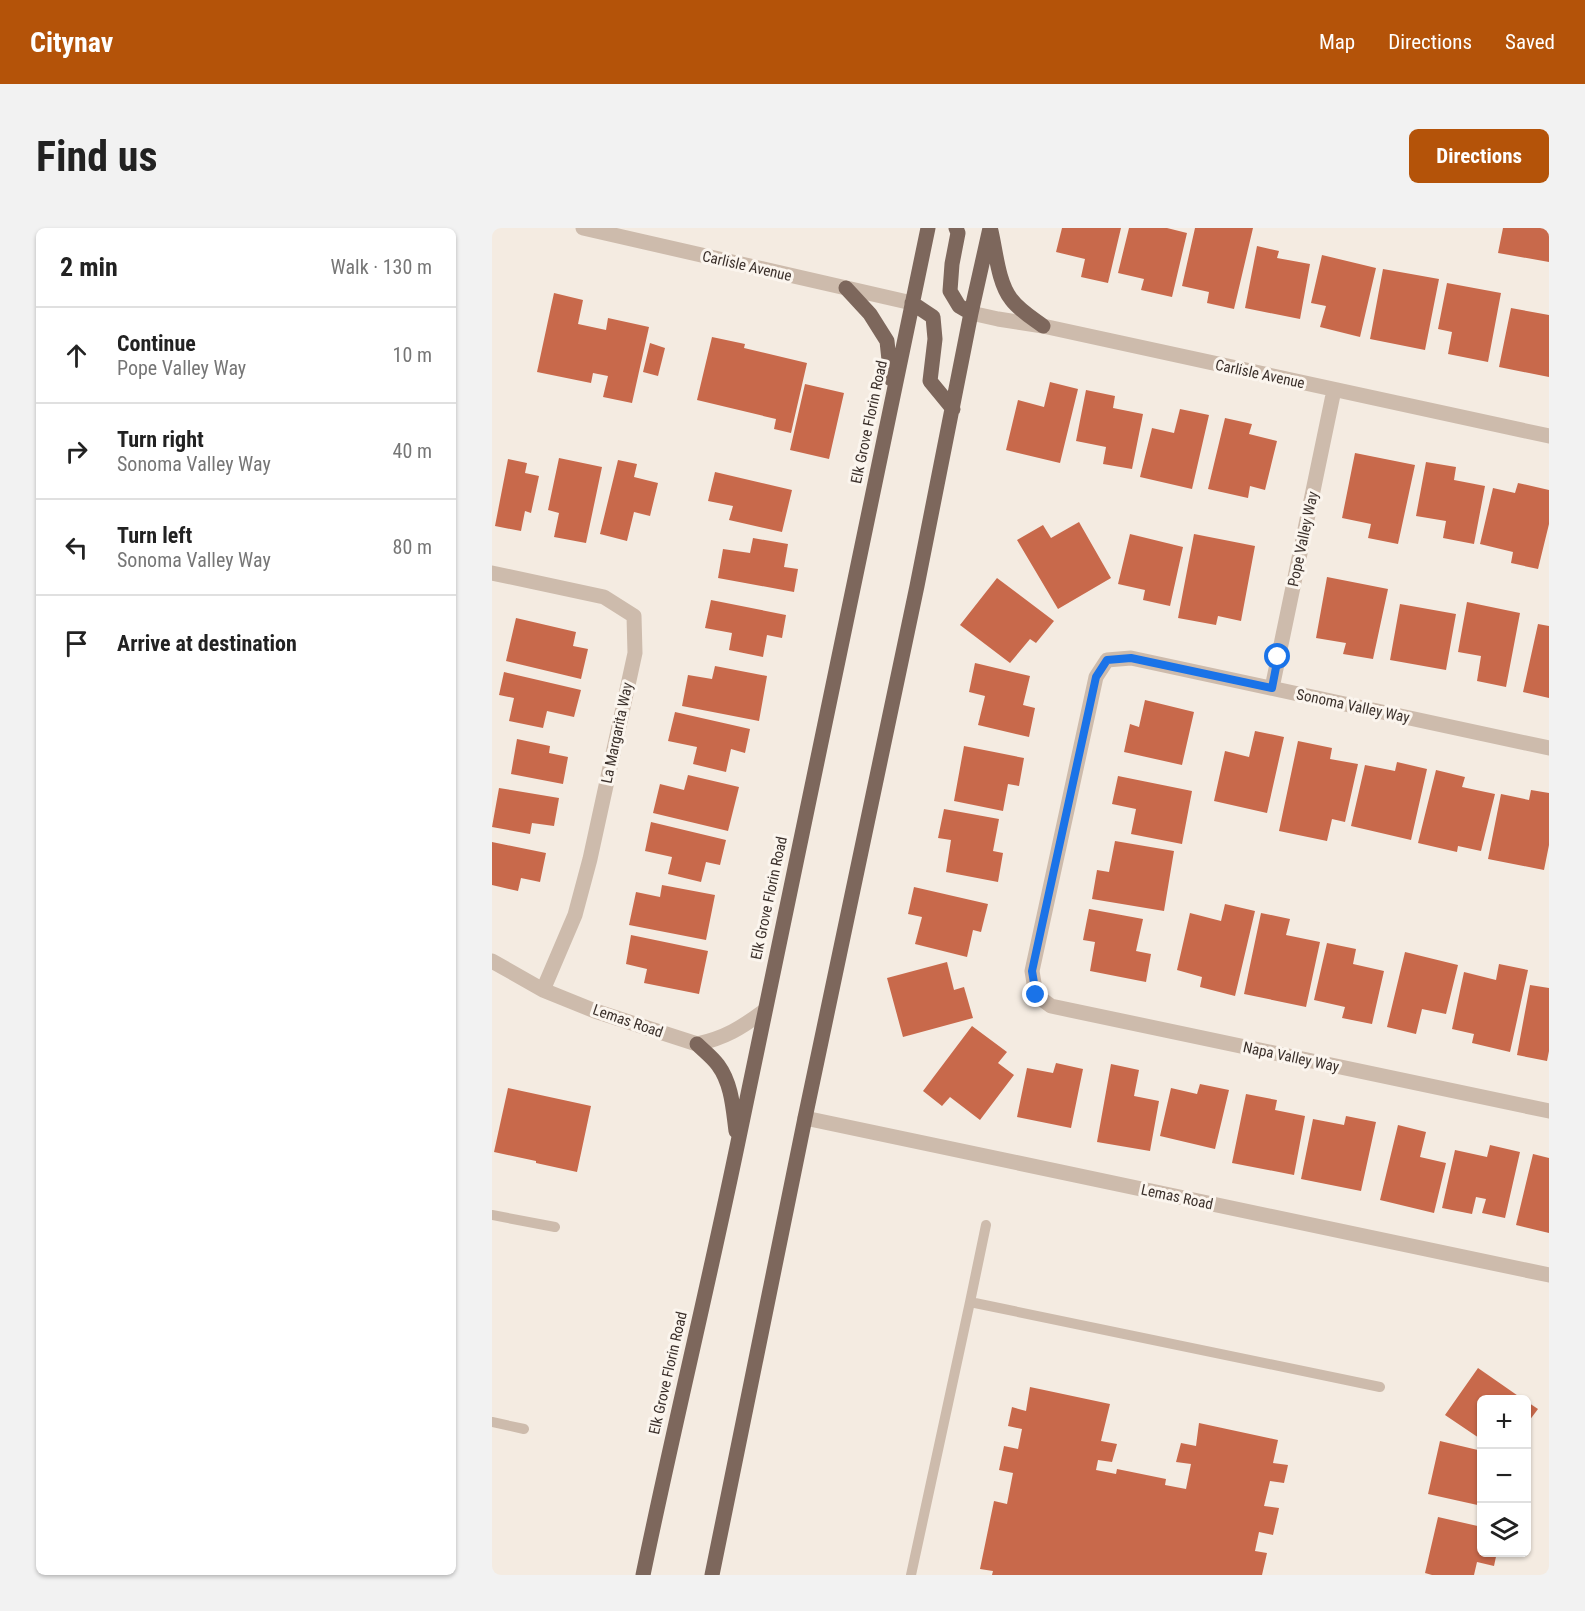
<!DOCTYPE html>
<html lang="en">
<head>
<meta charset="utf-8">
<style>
	body { margin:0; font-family:"Roboto Condensed",sans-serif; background:#f2f2f2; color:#222 }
	.controls { position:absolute; right:18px; bottom:18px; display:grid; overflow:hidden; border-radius:9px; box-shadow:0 2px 4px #0004 }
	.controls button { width:54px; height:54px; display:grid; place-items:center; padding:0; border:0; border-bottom:2px solid #e0e0e0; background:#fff; color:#222; font:30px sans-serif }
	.stop { position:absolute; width:18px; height:18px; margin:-14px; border:4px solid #1a73e8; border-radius:50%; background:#fff }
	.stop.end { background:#1a73e8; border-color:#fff; box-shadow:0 2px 6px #0008 }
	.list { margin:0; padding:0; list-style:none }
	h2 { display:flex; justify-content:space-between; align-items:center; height:78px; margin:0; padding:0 24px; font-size:26px }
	h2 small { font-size:20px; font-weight:400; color:#767676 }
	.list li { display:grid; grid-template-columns:39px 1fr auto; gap:18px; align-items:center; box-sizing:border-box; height:96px; padding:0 24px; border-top:2px solid #e0e0e0 }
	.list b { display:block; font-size:22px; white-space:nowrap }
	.list p { margin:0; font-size:20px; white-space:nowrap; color:#767676 }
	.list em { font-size:20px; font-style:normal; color:#767676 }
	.icon { flex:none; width:33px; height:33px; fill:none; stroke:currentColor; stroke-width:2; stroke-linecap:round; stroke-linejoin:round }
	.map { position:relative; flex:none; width:1057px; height:1347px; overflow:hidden; border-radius:9px }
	header { display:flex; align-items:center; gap:36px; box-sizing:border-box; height:84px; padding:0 30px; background:#b45309; color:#fff }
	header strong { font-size:28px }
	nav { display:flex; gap:33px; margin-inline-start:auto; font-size:21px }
	.intro { display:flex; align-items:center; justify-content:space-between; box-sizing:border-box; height:144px; padding:0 36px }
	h1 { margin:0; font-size:42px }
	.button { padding:15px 27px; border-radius:9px; background:#b45309; color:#fff; font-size:21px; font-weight:700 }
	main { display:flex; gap:36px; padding:0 36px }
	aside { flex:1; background:#fff; border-radius:9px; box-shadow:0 2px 4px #0004 }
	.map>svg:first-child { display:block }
	.building { fill:#c8694b }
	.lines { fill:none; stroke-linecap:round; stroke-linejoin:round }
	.lane { stroke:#cdbbac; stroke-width:10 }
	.street { stroke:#cdbbac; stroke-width:15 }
	.primary { stroke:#7d675c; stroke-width:15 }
	.route { stroke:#1a73e8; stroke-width:8 }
	.labels { text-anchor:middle; stroke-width:6; stroke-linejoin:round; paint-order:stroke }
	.street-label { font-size:15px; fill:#3b302b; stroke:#fbf5ee }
</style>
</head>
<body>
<header>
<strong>Citynav</strong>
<nav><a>Map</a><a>Directions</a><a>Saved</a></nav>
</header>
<div class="intro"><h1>Find us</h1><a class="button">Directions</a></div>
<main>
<aside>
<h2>2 min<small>Walk · 130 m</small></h2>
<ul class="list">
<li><svg class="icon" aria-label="ahead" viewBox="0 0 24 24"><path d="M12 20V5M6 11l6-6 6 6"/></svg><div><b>Continue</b><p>Pope Valley Way</p></div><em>10 m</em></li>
<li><svg class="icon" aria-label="right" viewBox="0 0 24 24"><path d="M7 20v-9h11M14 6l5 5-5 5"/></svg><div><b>Turn right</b><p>Sonoma Valley Way</p></div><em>40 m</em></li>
<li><svg class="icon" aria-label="left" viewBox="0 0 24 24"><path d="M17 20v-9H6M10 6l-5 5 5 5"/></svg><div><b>Turn left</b><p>Sonoma Valley Way</p></div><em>80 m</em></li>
<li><svg class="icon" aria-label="arrive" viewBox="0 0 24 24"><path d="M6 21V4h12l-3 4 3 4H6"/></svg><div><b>Arrive at destination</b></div></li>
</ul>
</aside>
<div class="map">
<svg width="1057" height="1347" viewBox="0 0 1057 1347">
	<rect width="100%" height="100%" fill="#f4ebe1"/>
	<path class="building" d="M 570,0 L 629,0 L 616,55 L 589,49 L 593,31 L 564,24 Z
		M 637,0 L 675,0 L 695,5 L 680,69 L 649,62 L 652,51 L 626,45 Z
		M 703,0 L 761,0 L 742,81 L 715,75 L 717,64 L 690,58 Z
		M 1011,0 L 1057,0 L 1057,34 L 1006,25 Z
		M 765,18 L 787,23 L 785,30 L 818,36 L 808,91 L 753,80 Z
		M 830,27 L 884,40 L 868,109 L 828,99 L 834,78 L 819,75 Z
		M 891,41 L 947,51 L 933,122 L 878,111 Z
		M 955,55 L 1009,65 L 996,134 L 956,126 L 960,104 L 946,101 Z
		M 62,65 L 91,72 L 86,96 L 114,102 L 116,90 L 157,99 L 140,175 L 111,169 L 116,148 L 101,145 L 99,155 L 45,144 Z
		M 1019,80 L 1057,87 L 1057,149 L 1007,139 Z
		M 220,109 L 253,116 L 252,120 L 315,135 L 299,205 L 282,201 L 284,191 L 205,172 Z
		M 158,115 L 173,120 L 166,148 L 151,144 Z
		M 558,154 L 586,161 L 568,235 L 514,222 L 526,172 L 552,179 Z
		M 313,156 L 352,165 L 337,231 L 298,222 Z
		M 594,162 L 623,168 L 621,180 L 651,186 L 640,241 L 611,236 L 614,219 L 584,213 Z
		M 688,181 L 717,187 L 700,261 L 648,249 L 660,200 L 682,205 Z
		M 733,190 L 760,196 L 757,206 L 785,213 L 773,262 L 758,258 L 756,270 L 716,261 Z
		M 863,225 L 923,237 L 906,316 L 876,310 L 879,296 L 850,290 Z
		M 67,230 L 110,239 L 94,315 L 62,309 L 67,285 L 56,282 Z
		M 16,231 L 35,235 L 33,245 L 47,248 L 39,285 L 33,283 L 29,303 L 3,298 Z
		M 126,232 L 145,236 L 142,249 L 166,255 L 158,288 L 142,284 L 135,313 L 108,306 Z
		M 934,234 L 964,239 L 962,252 L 993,258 L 982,316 L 951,310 L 954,293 L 924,288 Z
		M 223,244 L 300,262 L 290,304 L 237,292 L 241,278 L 216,273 Z
		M 1026,255 L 1057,262 L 1057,296 L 1046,341 L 1019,335 L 1021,324 L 988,316 L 1001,260 L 1023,265 Z
		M 587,294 L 619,350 L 566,381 L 525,312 L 551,297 L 559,310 Z
		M 638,306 L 691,319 L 678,378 L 651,372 L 653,362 L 626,356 Z
		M 702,306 L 763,318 L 749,393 L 726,388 L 724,397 L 686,390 Z
		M 261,310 L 296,316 L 292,339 L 306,341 L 302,364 L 226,350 L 231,321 L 258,325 Z
		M 835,349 L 896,361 L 881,431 L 851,426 L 854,415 L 824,410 Z
		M 505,350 L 562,393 L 544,415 L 538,411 L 518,435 L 468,397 Z
		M 219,372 L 294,387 L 290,410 L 275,407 L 271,429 L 237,422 L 240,405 L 213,400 Z
		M 975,374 L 1028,385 L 1014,459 L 985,453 L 989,428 L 966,424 Z
		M 908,376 L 964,386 L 954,442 L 898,432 Z
		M 24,390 L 84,404 L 81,418 L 96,421 L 89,451 L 14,433 Z
		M 1046,396 L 1057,398 L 1057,470 L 1031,464 Z
		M 483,435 L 538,448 L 531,477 L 543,480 L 537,509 L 486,497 L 493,468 L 477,464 Z
		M 223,438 L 275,448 L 267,493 L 190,478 L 196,447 L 220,451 Z
		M 12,444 L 89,462 L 82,489 L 55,483 L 51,500 L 17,493 L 22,470 L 7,467 Z
		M 653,472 L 702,484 L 690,537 L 632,524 L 638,496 L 647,499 Z
		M 183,484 L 258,501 L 253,525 L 239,521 L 234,544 L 201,536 L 205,519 L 176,513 Z
		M 763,503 L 792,509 L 775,585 L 722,573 L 733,523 L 757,529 Z
		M 25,511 L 58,518 L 57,525 L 76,529 L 71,556 L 19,546 Z
		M 806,513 L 840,520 L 838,531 L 866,536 L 853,594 L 840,591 L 835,613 L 787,603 Z
		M 472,518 L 532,530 L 527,558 L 516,556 L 511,583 L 462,573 Z
		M 905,534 L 935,541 L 919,612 L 859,598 L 873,537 L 903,543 Z
		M 944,542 L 973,549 L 970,559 L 1003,566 L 989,623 L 966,618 L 965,624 L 926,615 Z
		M 196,547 L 247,559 L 236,603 L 161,585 L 168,556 L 192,562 Z
		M 626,548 L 700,563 L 690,616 L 639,606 L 644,581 L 620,576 Z
		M 7,560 L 67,570 L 62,598 L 40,595 L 38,606 L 0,599 Z
		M 1039,562 L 1057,565 L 1057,617 L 1052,642 L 996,631 L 1009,566 L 1037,572 Z
		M 452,581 L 507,591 L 501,623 L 511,625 L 506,654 L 454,644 L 459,612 L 446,610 Z
		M 159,594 L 234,612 L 228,637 L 214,634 L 209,654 L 176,646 L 180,629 L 153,623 Z
		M 623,613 L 682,623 L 672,683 L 600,671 L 605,642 L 617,644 Z
		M 0,614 L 54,625 L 48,654 L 29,650 L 26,663 L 0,657 Z
		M 170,657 L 223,667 L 214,712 L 137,697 L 144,664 L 168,669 Z
		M 422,659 L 496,676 L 489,704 L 481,702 L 475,729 L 423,716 L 430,689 L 416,686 Z
		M 733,676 L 763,683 L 743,768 L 708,759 L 710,749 L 685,742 L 698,685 L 729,693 Z
		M 597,681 L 651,691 L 644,723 L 659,726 L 654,754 L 598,743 L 603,714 L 591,712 Z
		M 769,685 L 798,691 L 794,707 L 828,714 L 814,779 L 752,766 Z
		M 139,707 L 216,723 L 207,766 L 152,755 L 155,741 L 134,736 Z
		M 835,715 L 864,721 L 861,736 L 892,743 L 880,796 L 850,790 L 853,779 L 822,772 Z
		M 913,724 L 966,737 L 954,786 L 930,781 L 924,806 L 895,799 Z
		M 455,734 L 462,762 L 472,759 L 481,790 L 411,809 L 395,750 Z
		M 1007,736 L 1036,742 L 1018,824 L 980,815 L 982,806 L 960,801 L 972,744 L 1004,752 Z
		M 1038,757 L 1057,760 L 1057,823 L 1055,833 L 1025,827 Z
		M 480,798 L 515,824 L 506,835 L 522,847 L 488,892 L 458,869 L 450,878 L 431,863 Z
		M 564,835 L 591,841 L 579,900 L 525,889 L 535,840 L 561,845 Z
		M 619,836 L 647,842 L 642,868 L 667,873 L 658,923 L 605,914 Z
		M 708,856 L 737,862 L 723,921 L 668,908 L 679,860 L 705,866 Z
		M 16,860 L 99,878 L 85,944 L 44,935 L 44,933 L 2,924 Z
		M 754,866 L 785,872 L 783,882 L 813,888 L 802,947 L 740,935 Z
		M 854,888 L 884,894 L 869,963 L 809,951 L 821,891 L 852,897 Z
		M 906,897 L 934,904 L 928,929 L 954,935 L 942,985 L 888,972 Z
		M 998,917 L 1028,924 L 1013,990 L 990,985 L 994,971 L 984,969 L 980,986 L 950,980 L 963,922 L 995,929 Z
		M 1041,926 L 1057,930 L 1057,1005 L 1024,997 Z
		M 986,1140 L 1032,1172 L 990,1172 L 990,1212 L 953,1187 Z
		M 538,1159 L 618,1176 L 609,1213 L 625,1216 L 620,1234 L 606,1232 L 604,1242 L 624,1246 L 625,1241 L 674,1251 L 673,1257 L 694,1261 L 699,1236 L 684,1234 L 689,1215 L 704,1218 L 707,1195 L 786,1212 L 781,1235 L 796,1237 L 792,1255 L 778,1253 L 772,1278 L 787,1280 L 781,1307 L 767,1304 L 763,1323 L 775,1325 L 770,1347 L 500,1347 L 501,1343 L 488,1341 L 502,1273 L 515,1276 L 521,1245 L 507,1242 L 512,1218 L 526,1221 L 530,1201 L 516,1198 L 520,1179 L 534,1183 Z
		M 1034,1173 L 1046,1181 L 1034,1197 Z
		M 948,1213 L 990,1223 L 990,1278 L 936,1266 Z
		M 946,1289 L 990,1299 L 990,1324 L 1005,1324 L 1002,1338 L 985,1334 L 982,1347 L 940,1347 L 933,1345 Z"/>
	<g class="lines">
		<path class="lane" d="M 0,987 L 63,999
			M 478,1074 L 494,997
			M 0,1194 L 32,1201
			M 419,1347 L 478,1074 L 888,1159"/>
		<path class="street" d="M 91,0 L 420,75
			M 479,85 L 506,91 L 551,98 L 1057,208
			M 0,345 L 112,369 L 142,388 L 143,425 L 98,631 L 83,687 L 51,762
			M 780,460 L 842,162
			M 1057,520 L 639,430 L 615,432 L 604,449 L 540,743 L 544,767 L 559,778 L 1057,883
			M 0,733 L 51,762 L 103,783 L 205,816 C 233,810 249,800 272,783
			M 313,890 L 1057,1047"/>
		<path class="primary" d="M 464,0 L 466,5 L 460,36 L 458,63 L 467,78 L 479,85
			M 499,3 C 504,24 506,54 519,71 C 527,82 540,90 551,98
			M 354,60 L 378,86 L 395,113 L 399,151
			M 420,75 L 441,89 L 443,111 L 438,153 L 461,181
			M 205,816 C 212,823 220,829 226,837 C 240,856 241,881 244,903
			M 151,1347 C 181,1202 216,1059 246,914 C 308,609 370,304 436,0
			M 220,1347 L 313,890 L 425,358 L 479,85 L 498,0"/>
	</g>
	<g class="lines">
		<path class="route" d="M 544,767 L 540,743 L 604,449 L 615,432 L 639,430 L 780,460 L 786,429"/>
	</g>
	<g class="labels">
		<g class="street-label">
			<text transform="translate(255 38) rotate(13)" y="5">Carlisle Avenue</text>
			<text transform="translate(768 146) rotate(12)" y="5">Carlisle Avenue</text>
			<text transform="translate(377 194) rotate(-78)" y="5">Elk Grove Florin Road</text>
			<text transform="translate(811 311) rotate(-78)" y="5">Pope Valley Way</text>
			<text transform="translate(861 478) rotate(12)" y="5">Sonoma Valley Way</text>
			<text transform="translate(125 505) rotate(-78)" y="5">La Margarita Way</text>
			<text transform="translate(277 670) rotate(-78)" y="5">Elk Grove Florin Road</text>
			<text transform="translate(136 793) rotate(19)" y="5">Lemas Road</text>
			<text transform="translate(799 829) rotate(12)" y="5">Napa Valley Way</text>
			<text transform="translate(685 969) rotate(12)" y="5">Lemas Road</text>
			<text transform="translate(176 1145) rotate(-77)" y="5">Elk Grove Florin Road</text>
		</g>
	</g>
</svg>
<div class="controls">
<button>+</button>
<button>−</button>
<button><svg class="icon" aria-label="layers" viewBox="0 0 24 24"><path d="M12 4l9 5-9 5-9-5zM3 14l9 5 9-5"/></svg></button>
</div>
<div class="stop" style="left:786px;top:429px"></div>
<div class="stop end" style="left:544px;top:767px"></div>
</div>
</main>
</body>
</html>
